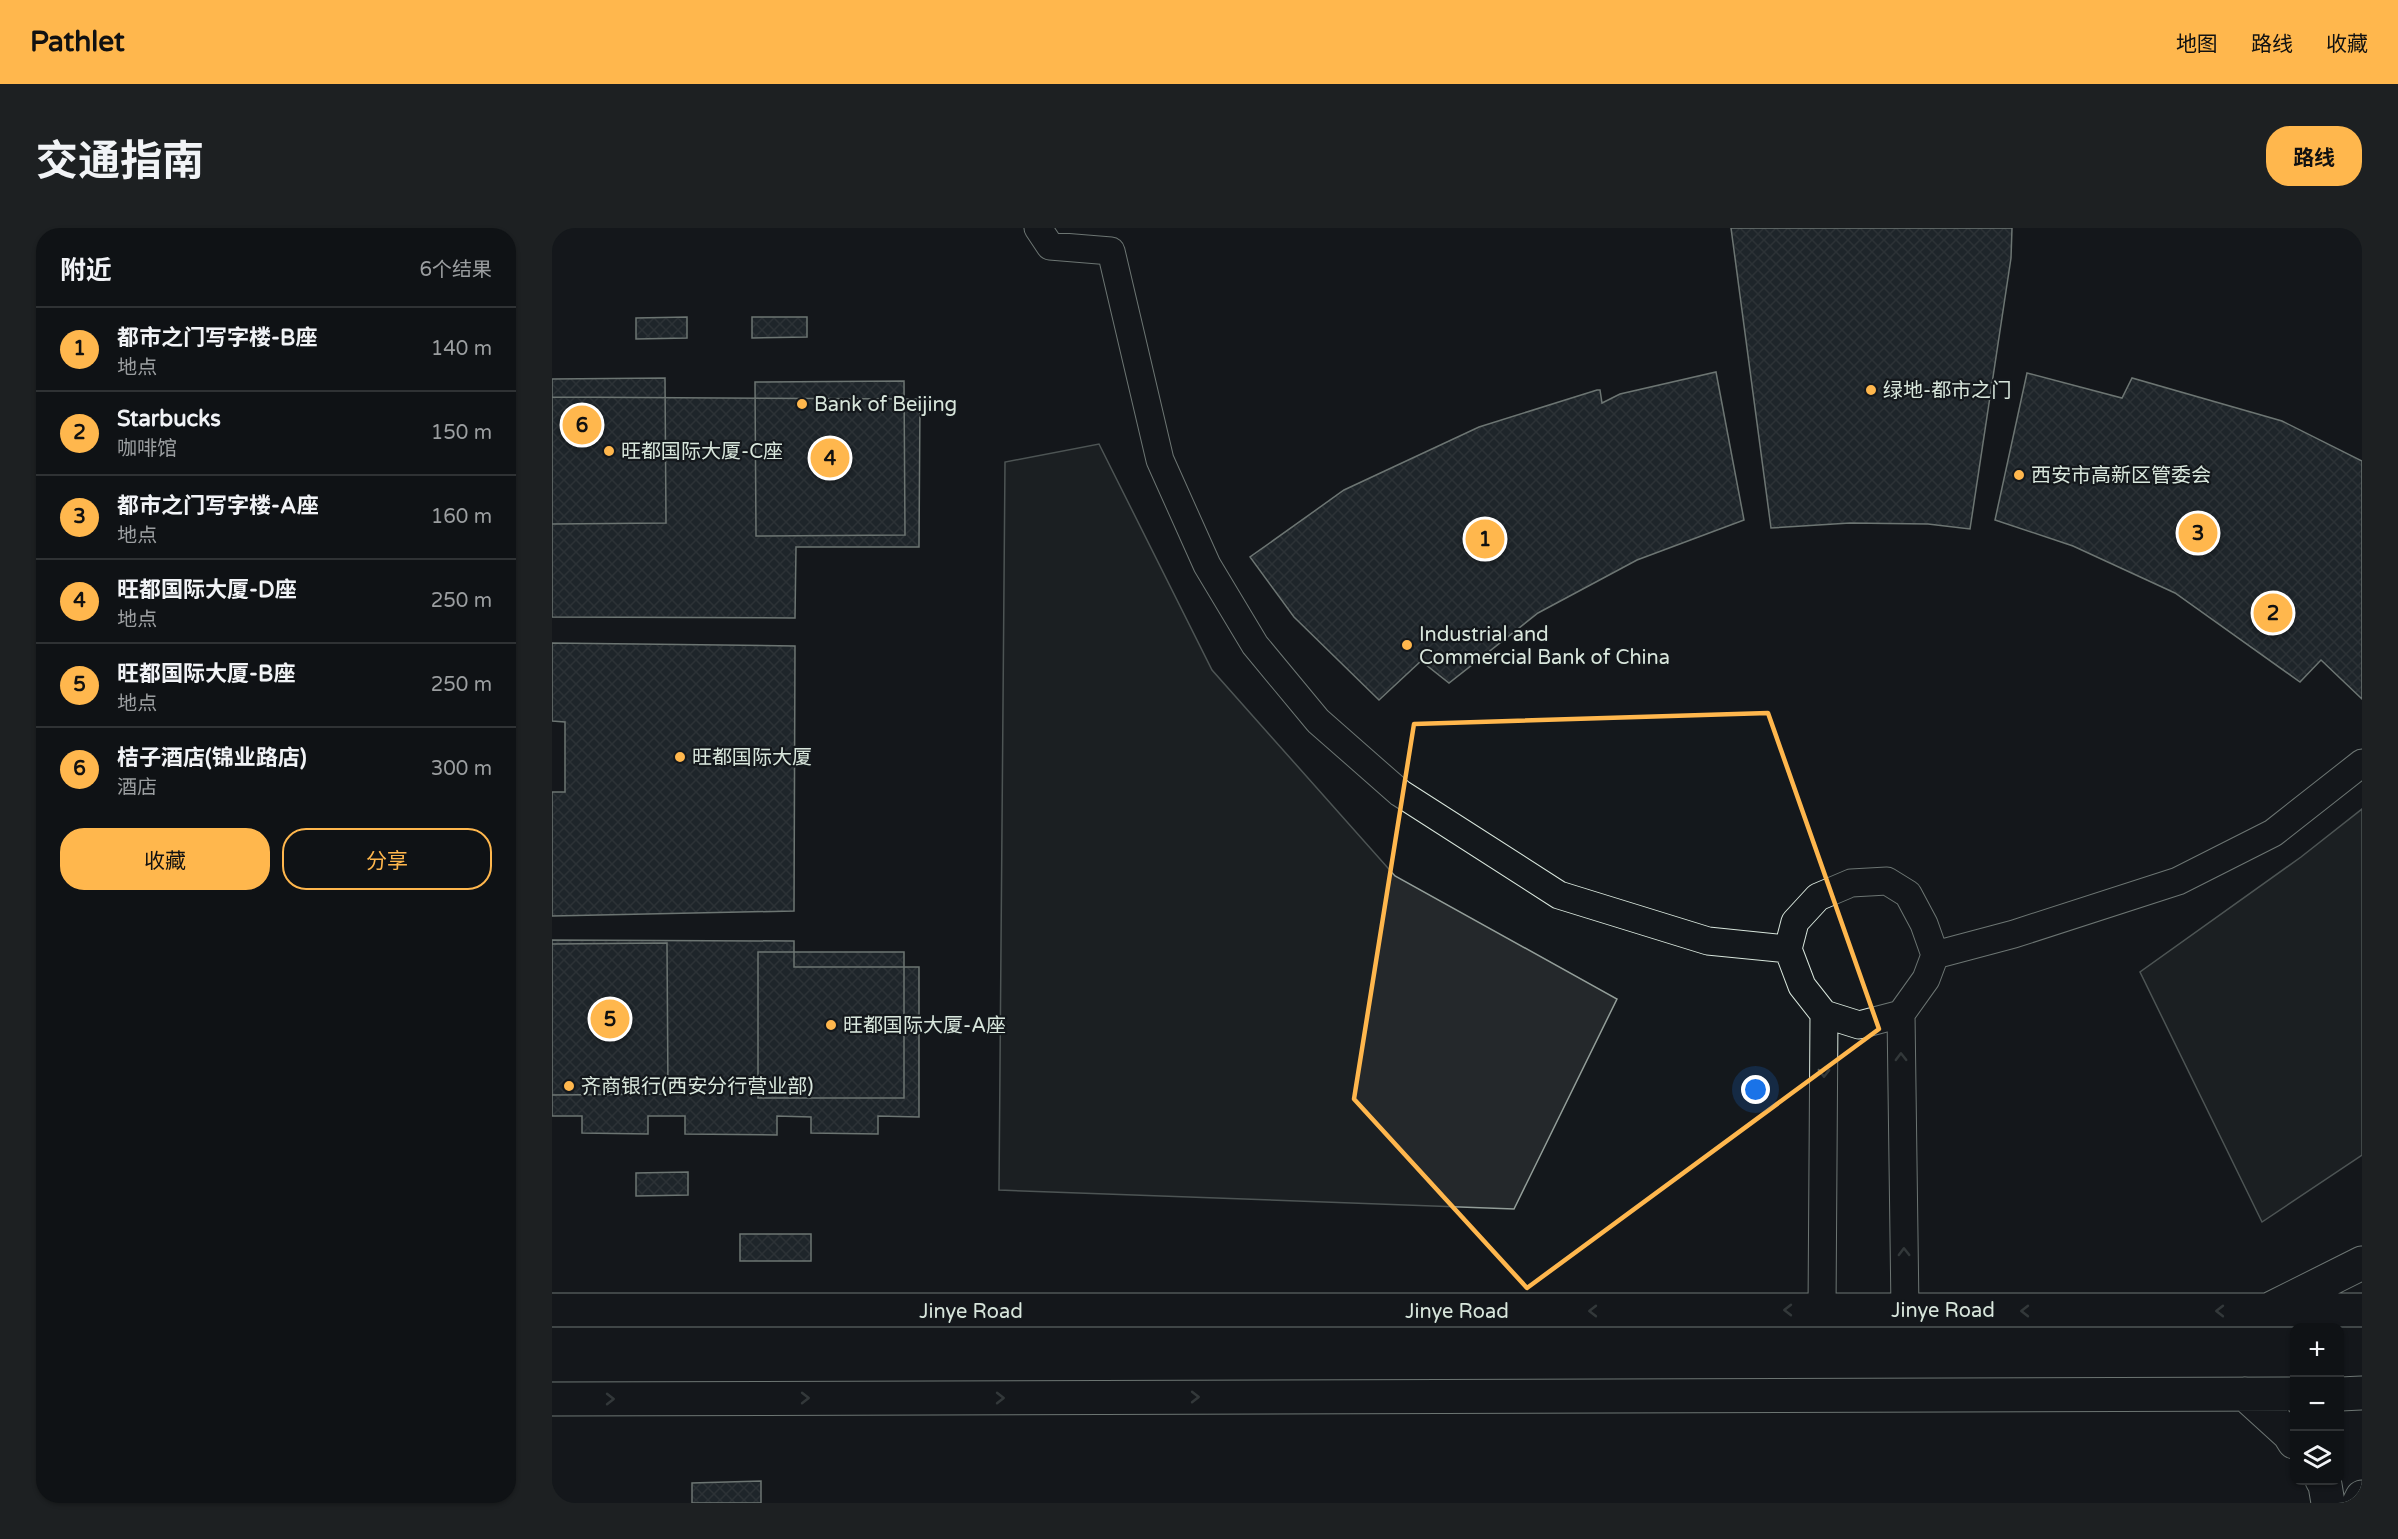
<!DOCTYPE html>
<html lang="zh">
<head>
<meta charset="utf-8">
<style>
	body { margin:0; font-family:"Varela Round","Noto Sans SC",sans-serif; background:#1d2022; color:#f1f3f6 }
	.controls { position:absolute; right:18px; bottom:18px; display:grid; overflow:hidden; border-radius:12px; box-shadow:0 2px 4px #0004 }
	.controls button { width:54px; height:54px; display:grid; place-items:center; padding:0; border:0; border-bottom:2px solid #2f3234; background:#0f1215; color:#f1f3f6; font:30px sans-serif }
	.you { position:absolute; left:1204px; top:862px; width:21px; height:21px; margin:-15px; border:4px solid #fff; border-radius:50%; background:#1a73e8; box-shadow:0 0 0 9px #1a73e833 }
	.badge { display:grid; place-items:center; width:39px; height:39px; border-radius:50%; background:#ffb74d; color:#111; font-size:20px; font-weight:700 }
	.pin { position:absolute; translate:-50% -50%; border:3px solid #fff; box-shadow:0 2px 6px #0006 }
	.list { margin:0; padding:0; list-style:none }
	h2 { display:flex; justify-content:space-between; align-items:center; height:78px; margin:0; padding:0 24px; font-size:26px }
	h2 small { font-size:20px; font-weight:400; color:#9b9ea0 }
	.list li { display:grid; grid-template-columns:39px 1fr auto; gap:18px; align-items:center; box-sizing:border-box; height:84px; padding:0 24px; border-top:2px solid #2f3234 }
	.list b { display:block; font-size:22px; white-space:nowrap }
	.list p { margin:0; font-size:20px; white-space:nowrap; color:#9b9ea0 }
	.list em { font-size:20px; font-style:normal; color:#9b9ea0 }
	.actions { display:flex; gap:12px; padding:18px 24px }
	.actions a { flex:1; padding:14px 0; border:2px solid #ffb74d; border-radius:24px; text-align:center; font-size:21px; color:#ffb74d }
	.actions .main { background:#ffb74d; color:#111 }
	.icon { flex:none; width:33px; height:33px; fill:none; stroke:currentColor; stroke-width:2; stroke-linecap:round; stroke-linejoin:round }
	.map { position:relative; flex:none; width:1810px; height:1275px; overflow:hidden; border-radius:24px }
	header { display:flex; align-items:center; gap:36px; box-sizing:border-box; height:84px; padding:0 30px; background:#ffb74d; color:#111 }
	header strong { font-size:28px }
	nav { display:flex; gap:33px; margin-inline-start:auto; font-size:21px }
	.intro { display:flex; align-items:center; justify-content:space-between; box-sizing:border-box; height:144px; padding:0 36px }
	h1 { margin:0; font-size:42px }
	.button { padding:15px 27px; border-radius:24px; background:#ffb74d; color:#111; font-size:21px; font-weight:700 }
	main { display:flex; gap:36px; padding:0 36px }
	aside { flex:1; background:#0f1215; border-radius:24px; box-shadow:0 2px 4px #0004 }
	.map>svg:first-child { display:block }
	.parking { fill:#24282b; stroke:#939e99; stroke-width:1.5 }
	.building { fill:url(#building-cross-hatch); stroke:#d8e6dc; stroke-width:1.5 }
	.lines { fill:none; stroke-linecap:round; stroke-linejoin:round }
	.street-casing { stroke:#d8e6dc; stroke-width:29 }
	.secondary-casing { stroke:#d8e6dc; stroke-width:35 }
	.street { stroke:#14181c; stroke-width:27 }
	.secondary { stroke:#14181c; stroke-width:33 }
	.oneway { stroke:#59605f }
	.marked { fill:none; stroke:#ffb74d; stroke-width:4.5; stroke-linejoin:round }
	.poi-dot { fill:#ffb74d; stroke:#14181c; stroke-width:2 }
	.labels { text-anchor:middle; stroke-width:4.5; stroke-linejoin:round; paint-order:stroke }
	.poi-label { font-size:20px; fill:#d8e6dc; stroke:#14181c; text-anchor:start }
	.street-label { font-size:20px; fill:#d8e6dc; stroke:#14181c }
</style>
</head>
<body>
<header>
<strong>Pathlet</strong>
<nav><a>地图</a><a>路线</a><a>收藏</a></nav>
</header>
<div class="intro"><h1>交通指南</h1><a class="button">路线</a></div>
<main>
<aside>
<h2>附近<small>6个结果</small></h2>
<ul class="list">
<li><span class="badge">1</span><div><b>都市之门写字楼-B座</b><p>地点</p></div><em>140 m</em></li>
<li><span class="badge">2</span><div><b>Starbucks</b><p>咖啡馆</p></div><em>150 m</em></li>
<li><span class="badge">3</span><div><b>都市之门写字楼-A座</b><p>地点</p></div><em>160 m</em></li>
<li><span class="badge">4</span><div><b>旺都国际大厦-D座</b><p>地点</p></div><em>250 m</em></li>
<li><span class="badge">5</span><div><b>旺都国际大厦-B座</b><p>地点</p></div><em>250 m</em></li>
<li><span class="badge">6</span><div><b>桔子酒店(锦业路店)</b><p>酒店</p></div><em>300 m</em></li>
</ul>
<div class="actions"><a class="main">收藏</a><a>分享</a></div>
</aside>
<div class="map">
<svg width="1810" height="1275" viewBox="0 0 1810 1275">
	<defs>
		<pattern id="building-cross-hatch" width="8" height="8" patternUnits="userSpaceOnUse" patternTransform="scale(1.5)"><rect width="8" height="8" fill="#2c363c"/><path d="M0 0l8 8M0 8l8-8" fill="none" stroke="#4a5358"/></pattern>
	</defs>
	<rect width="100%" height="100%" fill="#14181c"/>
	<path class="parking" d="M 547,216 L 660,442 L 843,648 L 1065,771 L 962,981 L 447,962 L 453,234 Z
		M 1810,581 L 1810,927 L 1710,994 L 1588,744 L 1749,629 Z"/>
	<path class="building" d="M 1179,0 L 1460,0 L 1459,30 L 1418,301 L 1376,296 L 1298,295 L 1219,300 Z
		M 135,89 L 135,110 L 84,111 L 84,90 Z
		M 200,89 L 255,89 L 255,109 L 200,110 Z
		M 1164,144 L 1192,292 L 1085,332 L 986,385 L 897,455 L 869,433 L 827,472 L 742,389 L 698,329 L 792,262 L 927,199 L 1045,162 L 1048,162 L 1050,175 L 1068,166 Z
		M 1475,145 L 1570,170 L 1580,150 L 1730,193 L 1810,233 L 1810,471 L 1769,432 L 1748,454 L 1623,365 L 1521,318 L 1443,292 Z
		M 113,150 L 114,295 L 0,296 L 0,151 Z
		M 352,153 L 353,307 L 204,308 L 203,154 Z
		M 0,169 L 368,171 L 367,319 L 244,319 L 243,390 L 0,389 Z
		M 0,415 L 243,418 L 242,683 L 0,688 L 0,564 L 13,564 L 13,494 L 0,493 Z
		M 0,712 L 242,713 L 242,739 L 367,739 L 367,889 L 326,888 L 326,906 L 259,905 L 259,889 L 225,888 L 225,907 L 133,906 L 133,888 L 96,888 L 96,906 L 30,905 L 30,888 L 0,888 Z
		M 115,715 L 116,866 L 0,867 L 0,716 Z
		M 206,724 L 352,724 L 352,870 L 206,870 Z
		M 136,944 L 136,967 L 84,968 L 84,945 Z
		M 188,1006 L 259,1006 L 259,1033 L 188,1033 Z
		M 209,1253 L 209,1275 L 140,1275 L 140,1255 Z"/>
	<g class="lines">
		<defs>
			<path id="street" d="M 486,0 L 498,18 L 559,23 L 608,232 L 655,337 L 703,417 L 766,493 L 848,565 L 1007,667 L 1156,713 L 1236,721
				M 1335,653 L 1356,666 L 1372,696 L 1383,727 L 1374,751 L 1349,786 L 1307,797 L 1272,786 L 1250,758 L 1236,721 L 1243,694 L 1266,669 L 1299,655 Z
				M 1383,727 L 1462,706 L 1626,653 L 1721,605 L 1810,535
				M 1349,786 L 1353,1082
				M 1270,1082 L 1272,786"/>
			<path id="secondary" d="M 1720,1080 L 1810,1035
				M 0,1082 L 1810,1082
				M 1693,1166 L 1737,1206 L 1742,1214
				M 1788,1166 L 1810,1165
				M 0,1171 L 1742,1166
				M 1770,1252 L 1773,1257 L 1776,1275
				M 1807,1275 L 1810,1269"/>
		</defs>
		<use href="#street" class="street-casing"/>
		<use href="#secondary" class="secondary-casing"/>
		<use href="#street" class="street"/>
		<use href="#secondary" class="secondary"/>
	</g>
	<defs><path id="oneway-chevron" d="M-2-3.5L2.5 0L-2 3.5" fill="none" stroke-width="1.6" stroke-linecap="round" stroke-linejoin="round" transform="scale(1.5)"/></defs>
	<g class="oneway">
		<use href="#oneway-chevron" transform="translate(1349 829) rotate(-91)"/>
		<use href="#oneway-chevron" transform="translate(1272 845) rotate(90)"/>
		<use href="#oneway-chevron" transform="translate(1352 1024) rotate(-91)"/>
		<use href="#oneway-chevron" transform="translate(1236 1082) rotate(180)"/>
		<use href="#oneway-chevron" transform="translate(1041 1083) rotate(180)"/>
		<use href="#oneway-chevron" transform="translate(1473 1083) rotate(-180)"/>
		<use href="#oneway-chevron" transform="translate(1668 1083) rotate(-180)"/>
		<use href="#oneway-chevron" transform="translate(643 1169)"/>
		<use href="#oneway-chevron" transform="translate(253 1170)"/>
		<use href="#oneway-chevron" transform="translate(448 1170)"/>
		<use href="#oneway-chevron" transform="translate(58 1171)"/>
	</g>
	<path d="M0 0H1810V1275H0ZM 1216,485 L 1327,801 L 975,1060 L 802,871 L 862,496 Z" fill="#14181c" fill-opacity=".55" fill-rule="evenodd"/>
	<path class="marked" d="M 1216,485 L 1327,801 L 975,1060 L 802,871 L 862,496 Z"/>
	<g class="poi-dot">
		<circle cx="1319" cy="162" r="6"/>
		<circle cx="250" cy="176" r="6"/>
		<circle cx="57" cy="223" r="6"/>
		<circle cx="1467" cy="247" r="6"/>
		<circle cx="855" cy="417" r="6"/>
		<circle cx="128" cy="529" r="6"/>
		<circle cx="279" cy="797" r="6"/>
		<circle cx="17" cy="858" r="6"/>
	</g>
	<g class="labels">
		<g class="poi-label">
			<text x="1331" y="169">绿地-都市之门</text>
			<text x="262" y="183">Bank of Beijing</text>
			<text x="69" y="230">旺都国际大厦-C座</text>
			<text x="1479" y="254">西安市高新区管委会</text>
			<text x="867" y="413">Industrial and<tspan x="867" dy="23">Commercial Bank of China</tspan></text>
			<text x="140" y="536">旺都国际大厦</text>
			<text x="291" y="804">旺都国际大厦-A座</text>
			<text x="29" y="865">齐商银行(西安分行营业部)</text>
		</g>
		<g class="street-label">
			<text x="1391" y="1089">Jinye Road</text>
			<text x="419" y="1090">Jinye Road</text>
			<text x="905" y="1090">Jinye Road</text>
		</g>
	</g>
</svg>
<div class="controls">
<button>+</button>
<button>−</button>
<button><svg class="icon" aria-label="layers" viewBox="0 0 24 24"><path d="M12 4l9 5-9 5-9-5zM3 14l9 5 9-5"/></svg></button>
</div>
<div class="you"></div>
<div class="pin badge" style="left:933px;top:311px">1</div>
<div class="pin badge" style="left:1721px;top:385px">2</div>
<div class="pin badge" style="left:1646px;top:305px">3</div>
<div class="pin badge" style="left:278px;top:230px">4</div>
<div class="pin badge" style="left:58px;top:791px">5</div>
<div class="pin badge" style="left:30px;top:197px">6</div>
</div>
</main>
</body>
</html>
